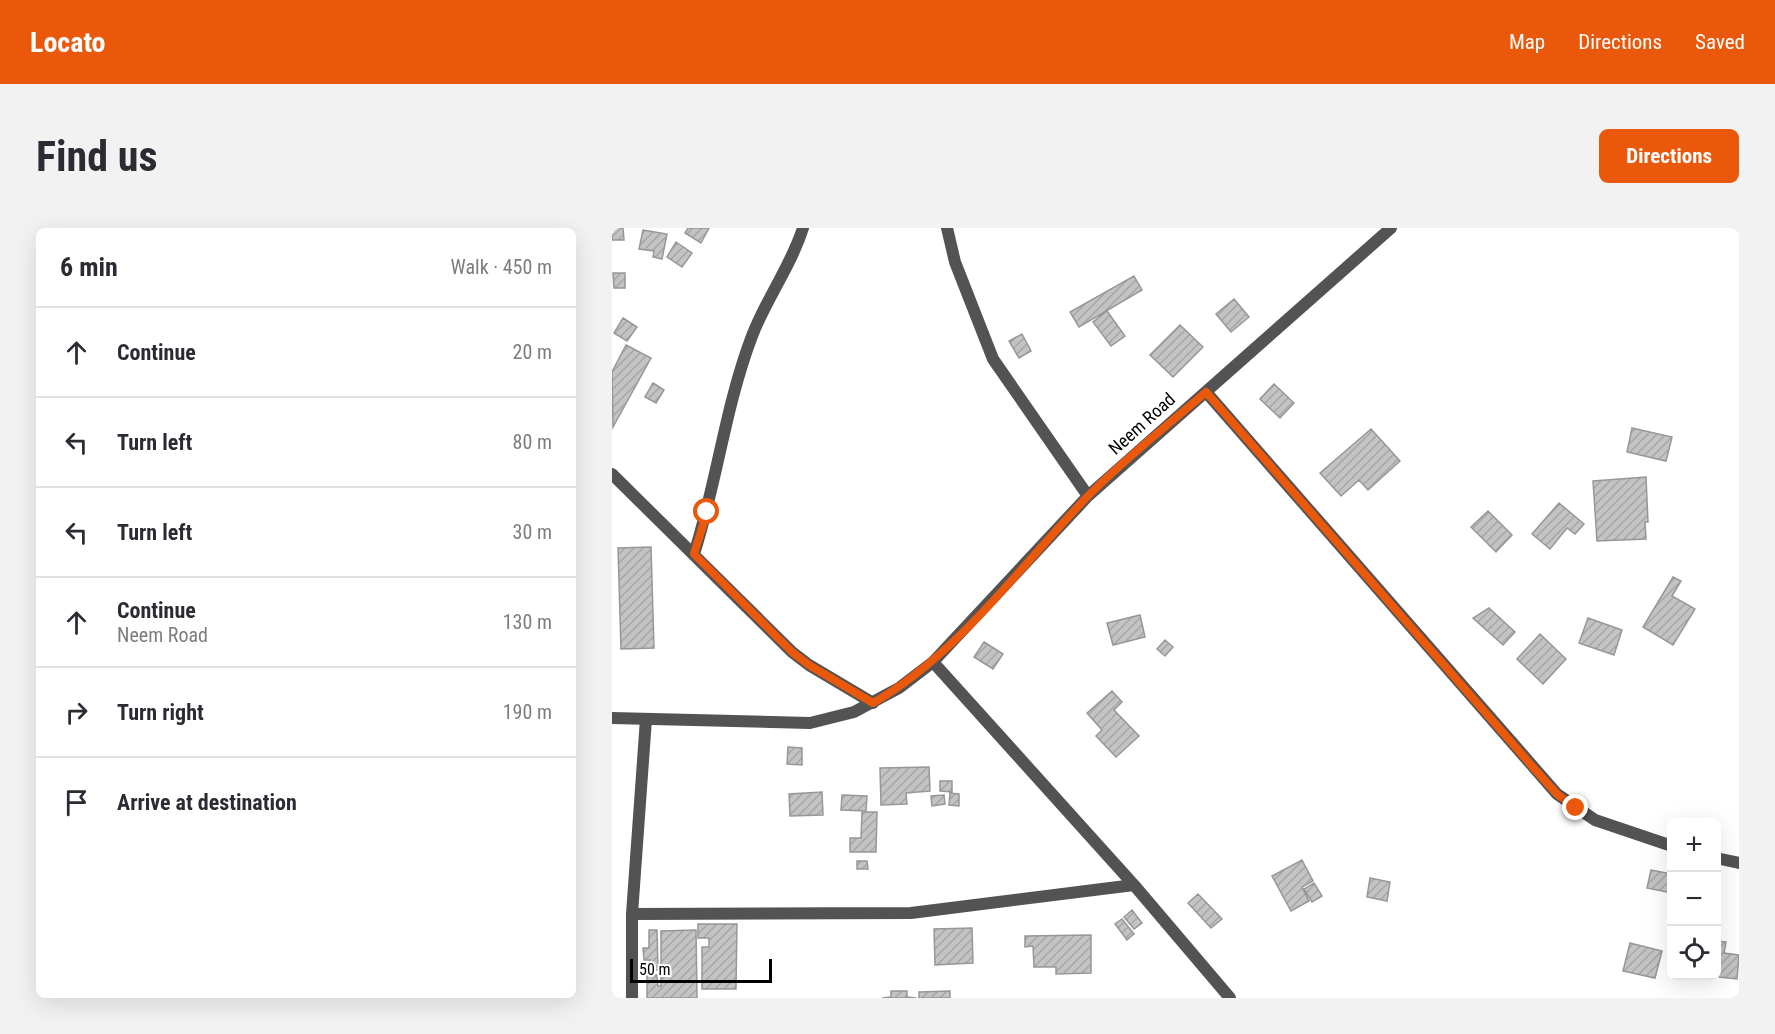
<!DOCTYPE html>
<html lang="en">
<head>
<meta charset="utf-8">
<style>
	body { margin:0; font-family:"Roboto Condensed",sans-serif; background:#f2f2f3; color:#2b2b33 }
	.controls { position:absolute; right:18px; bottom:18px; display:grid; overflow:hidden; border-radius:9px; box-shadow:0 6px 24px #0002 }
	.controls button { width:54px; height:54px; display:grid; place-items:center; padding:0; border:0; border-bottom:2px solid #e1e1e2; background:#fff; color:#2b2b33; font:30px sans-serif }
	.scale { position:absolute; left:18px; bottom:15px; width:142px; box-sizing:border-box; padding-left:6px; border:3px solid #000; border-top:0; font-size:16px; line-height:21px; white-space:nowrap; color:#000; -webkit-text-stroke:4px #fff; paint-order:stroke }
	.stop { position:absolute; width:18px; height:18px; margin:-14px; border:4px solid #ea580c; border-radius:50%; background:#fff }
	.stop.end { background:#ea580c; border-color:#fff; box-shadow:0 2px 6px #0008 }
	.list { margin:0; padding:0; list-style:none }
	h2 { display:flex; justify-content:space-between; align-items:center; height:78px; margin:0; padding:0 24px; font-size:26px }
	h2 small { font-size:20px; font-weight:400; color:#7c7c81 }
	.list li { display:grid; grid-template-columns:39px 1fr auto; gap:18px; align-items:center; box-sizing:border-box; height:90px; padding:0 24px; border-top:2px solid #e1e1e2 }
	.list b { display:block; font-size:22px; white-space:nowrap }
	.list p { margin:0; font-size:20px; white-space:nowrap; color:#7c7c81 }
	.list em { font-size:20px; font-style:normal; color:#7c7c81 }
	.icon { flex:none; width:33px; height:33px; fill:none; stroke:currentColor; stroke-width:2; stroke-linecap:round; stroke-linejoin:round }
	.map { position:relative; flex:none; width:1127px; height:770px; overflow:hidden; border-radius:9px }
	header { display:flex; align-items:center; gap:36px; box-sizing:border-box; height:84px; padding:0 30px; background:#ea580c; color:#fff }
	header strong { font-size:28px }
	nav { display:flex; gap:33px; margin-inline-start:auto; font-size:21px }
	.intro { display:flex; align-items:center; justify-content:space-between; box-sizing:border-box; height:144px; padding:0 36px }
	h1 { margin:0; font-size:42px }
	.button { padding:15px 27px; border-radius:9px; background:#ea580c; color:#fff; font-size:21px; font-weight:700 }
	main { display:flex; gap:36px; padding:0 36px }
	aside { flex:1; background:#fff; border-radius:9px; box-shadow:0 6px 24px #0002 }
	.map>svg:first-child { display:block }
	.building { fill:url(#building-hatch); stroke:#979797; stroke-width:1.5 }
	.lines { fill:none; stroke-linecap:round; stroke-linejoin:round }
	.street { stroke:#535353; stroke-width:12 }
	.route { stroke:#ea580c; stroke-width:8 }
	.labels { text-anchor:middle; stroke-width:5; stroke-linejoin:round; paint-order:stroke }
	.street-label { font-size:18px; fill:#000; stroke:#fff }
</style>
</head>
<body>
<header>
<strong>Locato</strong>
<nav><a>Map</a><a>Directions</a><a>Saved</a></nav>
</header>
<div class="intro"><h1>Find us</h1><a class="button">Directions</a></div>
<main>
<aside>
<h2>6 min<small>Walk · 450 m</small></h2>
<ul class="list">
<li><svg class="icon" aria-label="ahead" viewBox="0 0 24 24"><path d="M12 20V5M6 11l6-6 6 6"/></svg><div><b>Continue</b></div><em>20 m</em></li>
<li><svg class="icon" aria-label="left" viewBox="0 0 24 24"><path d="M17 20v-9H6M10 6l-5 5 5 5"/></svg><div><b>Turn left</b></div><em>80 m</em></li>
<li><svg class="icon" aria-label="left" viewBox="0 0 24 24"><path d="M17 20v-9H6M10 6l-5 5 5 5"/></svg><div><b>Turn left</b></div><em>30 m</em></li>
<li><svg class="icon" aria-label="ahead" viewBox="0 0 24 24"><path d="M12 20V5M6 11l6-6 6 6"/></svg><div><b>Continue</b><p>Neem Road</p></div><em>130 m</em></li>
<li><svg class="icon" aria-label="right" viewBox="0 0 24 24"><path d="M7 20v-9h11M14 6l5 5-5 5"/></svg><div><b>Turn right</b></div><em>190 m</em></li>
<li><svg class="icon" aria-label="arrive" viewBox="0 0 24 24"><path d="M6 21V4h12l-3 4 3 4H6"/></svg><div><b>Arrive at destination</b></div></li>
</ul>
</aside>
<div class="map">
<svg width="1127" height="770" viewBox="0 0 1127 770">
	<defs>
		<pattern id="building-hatch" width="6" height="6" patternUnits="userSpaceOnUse" patternTransform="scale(1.5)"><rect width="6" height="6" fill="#c3c3c3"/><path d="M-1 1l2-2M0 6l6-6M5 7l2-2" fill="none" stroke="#a6a6a6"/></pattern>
	</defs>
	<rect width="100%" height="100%" fill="#fff"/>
	<path class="building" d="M 0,0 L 11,0 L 12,12 L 0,12 Z
		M 76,0 L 97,0 L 89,15 L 73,5 Z
		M 31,2 L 55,6 L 50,31 L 41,29 L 42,23 L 27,21 Z
		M 64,14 L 80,25 L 70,39 L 55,29 Z
		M 1,45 L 13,45 L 13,60 L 2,60 Z
		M 522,48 L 530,62 L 467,99 L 458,84 Z
		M 622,71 L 637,89 L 619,104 L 604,86 Z
		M 495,83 L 513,108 L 499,118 L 481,94 Z
		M 11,90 L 25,99 L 15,113 L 2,105 Z
		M 568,97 L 591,119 L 561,149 L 538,127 Z
		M 410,106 L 419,123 L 407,130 L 397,113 Z
		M 14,117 L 39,130 L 1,199 L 0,144 Z
		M 41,155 L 52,162 L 44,175 L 33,169 Z
		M 662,156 L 682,175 L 668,190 L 648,171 Z
		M 1020,200 L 1060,209 L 1054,233 L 1015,224 Z
		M 759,201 L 788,233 L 756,262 L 747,252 L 729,268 L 708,245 Z
		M 1034,249 L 1036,294 L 1033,294 L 1034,311 L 985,313 L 981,253 Z
		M 947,275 L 972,296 L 963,306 L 955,300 L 938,321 L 920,306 Z
		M 876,283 L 900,307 L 884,324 L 859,299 Z
		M 39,319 L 42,420 L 9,421 L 6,320 Z
		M 1061,349 L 1069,353 L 1060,368 L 1083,381 L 1061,417 L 1031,399 Z
		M 877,380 L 903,404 L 891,417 L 861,390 Z
		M 528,387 L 533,409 L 501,417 L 495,395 Z
		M 976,390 L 1010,402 L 1002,427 L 967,415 Z
		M 928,406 L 954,431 L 931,456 L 905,431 Z
		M 553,412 L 561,419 L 553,428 L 545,421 Z
		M 372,414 L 391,426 L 381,441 L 362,429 Z
		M 500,463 L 510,474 L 502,482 L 527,508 L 504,529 L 484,508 L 490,502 L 475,485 Z
		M 176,519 L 190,520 L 190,537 L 175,536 Z
		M 317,539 L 318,563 L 294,565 L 295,576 L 269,577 L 268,540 Z
		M 328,553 L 340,553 L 340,564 L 328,563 Z
		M 210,564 L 211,587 L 178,588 L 177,566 Z
		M 338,565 L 347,566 L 347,578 L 337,577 Z
		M 230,567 L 255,568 L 254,583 L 229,582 Z
		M 332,567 L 333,576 L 320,578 L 319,568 Z
		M 250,584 L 265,584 L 264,624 L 238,624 L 238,610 L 249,610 Z
		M 690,632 L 701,653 L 690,659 L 697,673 L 679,683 L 660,648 Z
		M 245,633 L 255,633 L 256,641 L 245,641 Z
		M 1039,642 L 1060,646 L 1060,665 L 1035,660 Z
		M 758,650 L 778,654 L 775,673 L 755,669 Z
		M 702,655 L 710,668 L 700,674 L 692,661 Z
		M 586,666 L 610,691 L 599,700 L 576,675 Z
		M 520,682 L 530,695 L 522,701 L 512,689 Z
		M 510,691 L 522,706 L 515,712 L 503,696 Z
		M 86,696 L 125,696 L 124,761 L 90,761 L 90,719 L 97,719 L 97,710 L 86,710 Z
		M 360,700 L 361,735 L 323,737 L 322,701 Z
		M 37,702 L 45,702 L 46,742 L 38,742 L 38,732 L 32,732 L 31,720 L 37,720 Z
		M 84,702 L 85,770 L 35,770 L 35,747 L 45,747 L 46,758 L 49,758 L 49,703 Z
		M 479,707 L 479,745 L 444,746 L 444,739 L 422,739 L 421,718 L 413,719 L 413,708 Z
		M 1104,713 L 1114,714 L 1112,725 L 1127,727 L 1125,751 L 1097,748 L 1104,748 Z
		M 1018,715 L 1050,723 L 1043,750 L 1011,743 Z
		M 279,763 L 295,763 L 295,769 L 304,770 L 270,770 L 279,769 Z
		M 338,763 L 338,770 L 307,770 L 307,764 Z"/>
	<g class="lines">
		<path class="street" d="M 335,0 L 343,34 L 381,131 L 476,268
			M 594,164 L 945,566 L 983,592 L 1060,618
			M 0,246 L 180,424 L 197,437 L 261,475
			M 82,326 C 105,254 113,179 140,108 C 154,71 179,38 191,0
			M 321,434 L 522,657 L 618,770
			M 0,490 L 198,495 L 242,484 L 287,460 L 321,434 L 476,268 L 779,0
			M 1104,630 L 1127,635
			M 20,686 L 299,685 L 522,657
			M 20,770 L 20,686 L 34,491"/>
	</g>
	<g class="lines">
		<path class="route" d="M 95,284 L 82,326 L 180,424 L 197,437 L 261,475 C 344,428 408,339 474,270 C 511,232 554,199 594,164 L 927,546 L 945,566 L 964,580"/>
	</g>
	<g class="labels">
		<g class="street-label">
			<text transform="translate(530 196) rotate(-42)" y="6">Neem Road</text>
		</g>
	</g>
</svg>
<div class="controls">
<button>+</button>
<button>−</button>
<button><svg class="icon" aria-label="locate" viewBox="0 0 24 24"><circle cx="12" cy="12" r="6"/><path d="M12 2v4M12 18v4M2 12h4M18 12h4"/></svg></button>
</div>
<div class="scale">50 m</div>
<div class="stop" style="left:95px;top:284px"></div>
<div class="stop end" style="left:964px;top:580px"></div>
</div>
</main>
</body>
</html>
